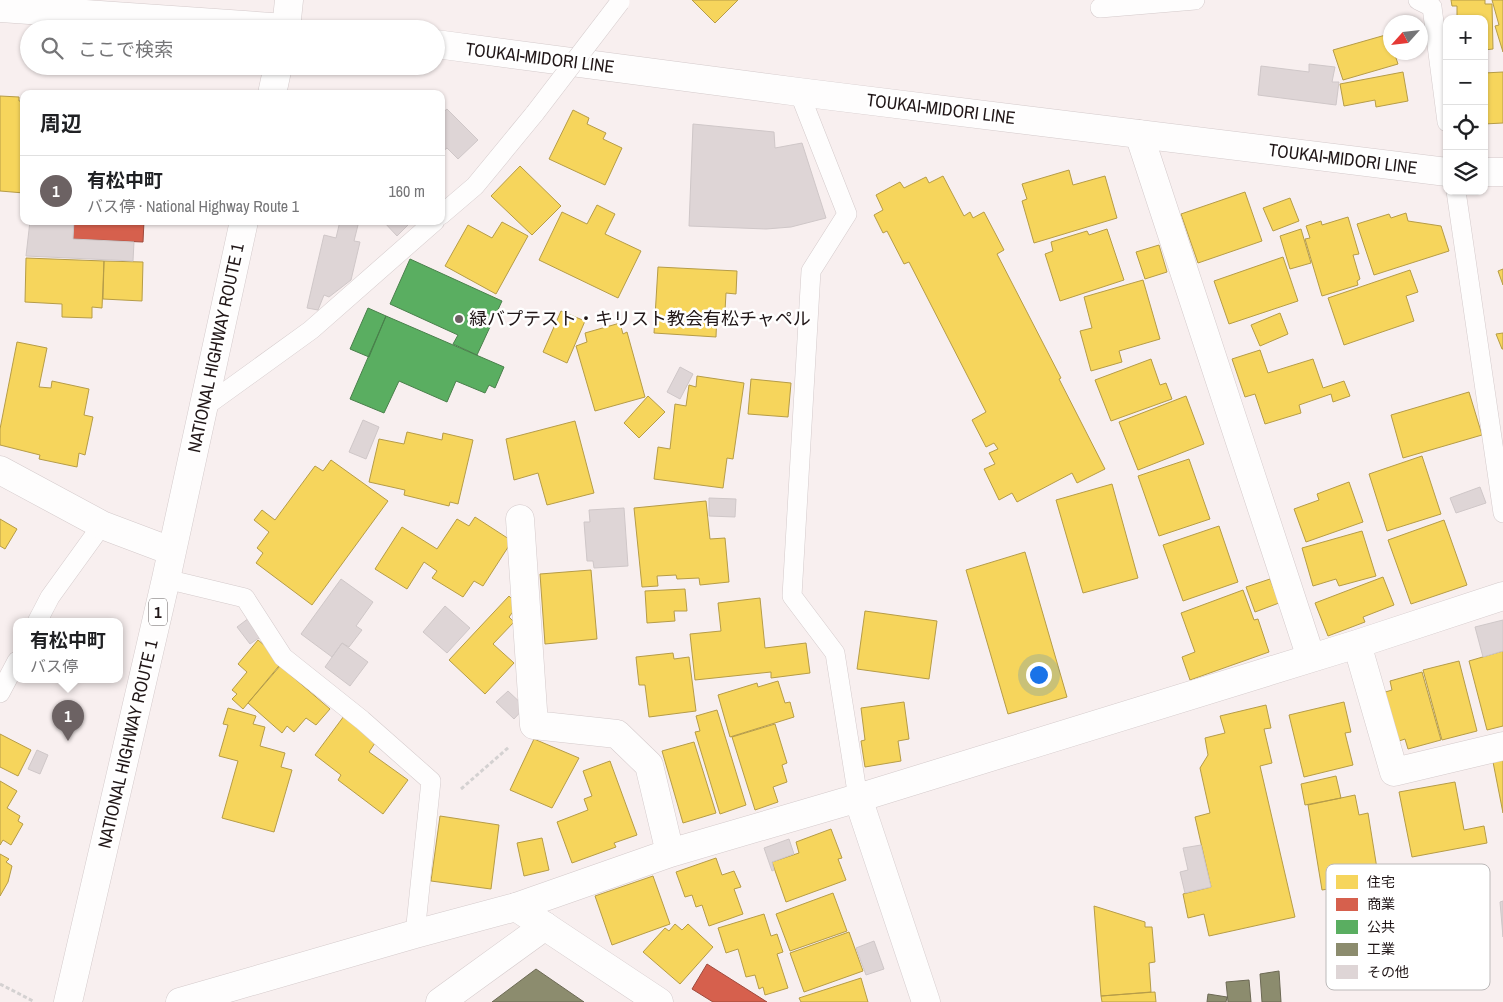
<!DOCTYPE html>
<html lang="ja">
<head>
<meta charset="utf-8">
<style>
	body { margin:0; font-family:"Archivo Narrow","Noto Sans JP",sans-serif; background:#f6f6f6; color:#202124 }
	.controls { position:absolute; right:15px; top:15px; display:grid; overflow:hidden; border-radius:10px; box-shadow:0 1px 4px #0004 }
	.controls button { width:45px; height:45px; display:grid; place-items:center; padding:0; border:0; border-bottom:1px solid #e0e0e0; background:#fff; color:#202124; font:25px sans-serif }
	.compass { position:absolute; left:1383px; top:15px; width:45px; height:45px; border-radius:50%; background:#fff; box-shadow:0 1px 4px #0004; rotate:243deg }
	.you { position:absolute; left:1038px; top:674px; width:18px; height:18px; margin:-12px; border:4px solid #fff; border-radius:50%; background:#1a73e8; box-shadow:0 0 0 8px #1a73e833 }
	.badge { display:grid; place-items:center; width:32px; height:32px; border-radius:50%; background:#6c6263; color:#fff; font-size:16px; font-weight:700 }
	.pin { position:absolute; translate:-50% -41px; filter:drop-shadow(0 1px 2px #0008) }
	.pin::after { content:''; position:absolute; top:26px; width:18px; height:15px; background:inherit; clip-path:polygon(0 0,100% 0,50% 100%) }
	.popup { position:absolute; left:13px; top:618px; width:110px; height:65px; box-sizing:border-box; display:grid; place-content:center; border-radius:10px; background:#fff; filter:drop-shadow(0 1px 4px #0005); font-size:16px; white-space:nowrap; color:#757577 }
	.popup b { font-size:19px; color:#202124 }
	.popup::after { content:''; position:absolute; left:50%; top:100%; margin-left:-10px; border:10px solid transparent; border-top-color:#fff }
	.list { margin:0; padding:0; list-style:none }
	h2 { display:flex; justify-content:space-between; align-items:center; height:65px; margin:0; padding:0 20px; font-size:21px }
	h2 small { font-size:16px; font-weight:400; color:#757577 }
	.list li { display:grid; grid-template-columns:32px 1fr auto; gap:15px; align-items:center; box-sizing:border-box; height:70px; padding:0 20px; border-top:1px solid #e0e0e0 }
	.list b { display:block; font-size:19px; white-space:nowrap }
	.list p { margin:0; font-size:16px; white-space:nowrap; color:#757577 }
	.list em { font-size:16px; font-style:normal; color:#757577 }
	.icon { flex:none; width:28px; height:28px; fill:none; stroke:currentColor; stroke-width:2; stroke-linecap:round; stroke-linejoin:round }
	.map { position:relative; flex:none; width:1503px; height:1002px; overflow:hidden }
	.search { position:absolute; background:#fff; box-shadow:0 1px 4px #0004; left:20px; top:20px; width:425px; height:55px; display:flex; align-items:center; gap:12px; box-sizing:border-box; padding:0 18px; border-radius:28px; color:#757577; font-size:19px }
	.panel { position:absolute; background:#fff; box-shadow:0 1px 4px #0004; left:20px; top:90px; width:425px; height:135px; border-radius:10px }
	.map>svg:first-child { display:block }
	.homes { fill:#f6d55c; stroke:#b69c47 }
	.shops { fill:#d6604d; stroke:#9f4a3d }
	.public { fill:#5aae61; stroke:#49804b }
	.industry { fill:#8c8c6e; stroke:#6c6954 }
	.building { fill:#ded5d6; stroke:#cfc7c8 }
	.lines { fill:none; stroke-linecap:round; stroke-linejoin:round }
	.service-casing { stroke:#d4cacb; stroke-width:20 }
	.minor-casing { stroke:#d4cacb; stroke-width:29 }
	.tertiary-casing { stroke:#d4cacb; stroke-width:29 }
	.secondary-casing { stroke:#d4cacb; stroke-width:29 }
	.trunk-casing { stroke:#d4cacb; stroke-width:29 }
	.path { stroke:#d4d1d1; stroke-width:3; stroke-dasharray:4 2.5; stroke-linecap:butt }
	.service { stroke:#fefdfd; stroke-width:19 }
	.minor { stroke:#fefdfd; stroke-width:28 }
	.tertiary { stroke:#fefdfd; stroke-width:28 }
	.secondary { stroke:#fefdfd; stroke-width:28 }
	.trunk { stroke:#fefdfd; stroke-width:28 }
	.service-bridge-casing { stroke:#d4cacb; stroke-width:20; stroke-linecap:butt }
	.service-bridge { stroke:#fefdfd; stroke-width:19 }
	.poi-dot { fill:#6c6263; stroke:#fff; stroke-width:2 }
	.labels { text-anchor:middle; stroke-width:5; stroke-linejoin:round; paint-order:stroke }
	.shield { fill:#fff; stroke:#635c5d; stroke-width:1 }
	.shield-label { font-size:16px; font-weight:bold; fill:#201617 }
	.street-label { font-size:18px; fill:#201617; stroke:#fff }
	.poi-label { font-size:18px; fill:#201617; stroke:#fff; text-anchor:start }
	.key { fill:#fff; stroke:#bcb9b9; stroke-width:1 }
	.key-label { font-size:14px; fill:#201617 }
</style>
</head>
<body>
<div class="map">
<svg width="1503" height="1002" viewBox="0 0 1503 1002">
	<rect width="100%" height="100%" fill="#f8efef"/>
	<path class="homes" d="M 692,0 L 738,0 L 715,23 Z
		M 1451,0 L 1485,0 L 1485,4 L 1492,4 L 1493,49 L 1484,50 L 1484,19 L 1457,19 L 1457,6 L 1452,6 Z
		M 1492,0 L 1503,0 L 1503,52 L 1495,26 L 1499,25 Z
		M 1389,34 L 1390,52 L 1394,52 L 1398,64 L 1343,80 L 1333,50 Z
		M 1403,72 L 1408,101 L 1376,107 L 1375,100 L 1344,106 L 1340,84 Z
		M 1503,72 L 1503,123 L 1484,124 L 1484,73 Z
		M 0,96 L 19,97 L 19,101 L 24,101 L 24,193 L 0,191 Z
		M 573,110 L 589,118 L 587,124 L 606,133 L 603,139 L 622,148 L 605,185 L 549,159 Z
		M 520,166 L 561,206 L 532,235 L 491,196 Z
		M 1069,170 L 1073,185 L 1105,176 L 1117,218 L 1034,243 L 1022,201 L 1027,199 L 1022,184 Z
		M 943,176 L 964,216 L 970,212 L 973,218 L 984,212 L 1004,250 L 997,254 L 1061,378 L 1059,379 L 1105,469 L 1077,483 L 1072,473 L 1017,502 L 1012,493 L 999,500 L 984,469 L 995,464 L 989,453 L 998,449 L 994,443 L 986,447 L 972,420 L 986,412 L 909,262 L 904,264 L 887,231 L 883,233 L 874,215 L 883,210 L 876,195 L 900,182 L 904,188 L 926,177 L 929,183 Z
		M 1245,192 L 1262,241 L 1198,263 L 1181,214 Z
		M 1290,198 L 1299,221 L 1273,231 L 1263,208 Z
		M 597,205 L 615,214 L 605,234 L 641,251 L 618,298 L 539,260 L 562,212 L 587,224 Z
		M 1406,213 L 1408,221 L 1441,226 L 1449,251 L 1374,275 L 1357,224 L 1389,214 L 1391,218 Z
		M 1348,217 L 1359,254 L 1353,255 L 1360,279 L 1357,281 L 1358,285 L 1322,296 L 1305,239 L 1310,238 L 1306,226 L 1321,221 L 1322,225 Z
		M 502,222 L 528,236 L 496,294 L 445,266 L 468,225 L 492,238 Z
		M 1107,229 L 1124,280 L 1060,301 L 1045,254 L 1053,251 L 1051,242 L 1087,231 L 1089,235 Z
		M 1301,229 L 1311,263 L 1290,269 L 1280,236 Z
		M 1159,245 L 1167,272 L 1145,279 L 1136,252 Z
		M 1283,257 L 1298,301 L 1229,324 L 1214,281 Z
		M 26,258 L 104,261 L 102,308 L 92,307 L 92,318 L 62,317 L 62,304 L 25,302 Z
		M 104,261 L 143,262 L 142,301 L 103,299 Z
		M 658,267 L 737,271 L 736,294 L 726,293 L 725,311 L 717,311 L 716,337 L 654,333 Z
		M 1503,269 L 1503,285 L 1498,271 Z
		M 1410,270 L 1418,292 L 1406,296 L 1414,321 L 1344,345 L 1328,298 Z
		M 1143,280 L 1160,339 L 1119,351 L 1122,362 L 1091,371 L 1080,331 L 1092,328 L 1084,297 Z
		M 561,311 L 585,321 L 567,363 L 543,352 Z
		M 1280,313 L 1288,334 L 1260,346 L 1251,325 Z
		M 620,323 L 623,334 L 627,332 L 645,397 L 595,411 L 576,346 L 587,342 L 585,333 Z
		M 1503,333 L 1503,349 L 1502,349 L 1496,334 Z
		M 17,342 L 47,348 L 39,387 L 51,388 L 52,381 L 89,389 L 84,415 L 93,417 L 85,455 L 79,453 L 77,467 L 39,459 L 40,455 L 0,445 L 0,429 Z
		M 1260,350 L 1268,373 L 1313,359 L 1323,388 L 1344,381 L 1350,396 L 1333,402 L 1331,394 L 1299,405 L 1301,413 L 1265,424 L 1255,394 L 1245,397 L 1232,359 Z
		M 1151,359 L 1160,385 L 1166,383 L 1172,399 L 1111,421 L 1095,380 Z
		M 697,376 L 744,383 L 733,459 L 727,458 L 723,488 L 654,479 L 658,447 L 670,449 L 675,404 L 686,406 L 689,385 L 696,387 Z
		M 751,379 L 791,383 L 788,417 L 748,414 Z
		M 1469,392 L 1482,435 L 1403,458 L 1391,415 Z
		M 648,396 L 665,412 L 639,438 L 624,423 Z
		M 1186,396 L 1204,444 L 1138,470 L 1119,422 Z
		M 575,421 L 594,493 L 547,505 L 538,473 L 514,480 L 506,439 Z
		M 407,432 L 442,440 L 443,433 L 473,440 L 458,504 L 450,502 L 449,506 L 404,495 L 405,490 L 369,482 L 379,439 L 404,444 Z
		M 1422,456 L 1441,514 L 1387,531 L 1369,474 Z
		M 1189,459 L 1210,519 L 1159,536 L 1138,476 Z
		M 331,460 L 388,501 L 312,605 L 256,563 L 263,553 L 257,548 L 269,532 L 254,520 L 262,510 L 275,520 L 315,466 L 323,471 Z
		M 1349,482 L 1363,522 L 1306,542 L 1294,509 L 1319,500 L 1317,494 Z
		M 1112,484 L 1138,578 L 1083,593 L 1056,500 Z
		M 706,501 L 710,539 L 725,538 L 729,582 L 700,585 L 699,578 L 677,579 L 676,575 L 657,576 L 658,586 L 642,587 L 634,508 Z
		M 475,517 L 512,541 L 483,586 L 474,581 L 463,597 L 432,578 L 437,571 L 424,562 L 407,589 L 375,569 L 402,527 L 437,549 L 457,519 L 469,526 Z
		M 0,519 L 17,529 L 5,549 L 0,546 Z
		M 1444,520 L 1467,585 L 1411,604 L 1388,540 Z
		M 1219,526 L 1238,582 L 1183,601 L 1163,545 Z
		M 1362,531 L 1376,576 L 1339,586 L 1336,579 L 1313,586 L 1302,548 Z
		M 1025,552 L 1067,697 L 1008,714 L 966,570 Z
		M 591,570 L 597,639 L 545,644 L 540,574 Z
		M 1383,577 L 1394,605 L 1363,617 L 1365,622 L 1328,636 L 1315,603 Z
		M 1270,579 L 1279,603 L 1255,612 L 1246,587 Z
		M 685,589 L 687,611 L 674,611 L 675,621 L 647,623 L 645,591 Z
		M 1243,590 L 1254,620 L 1258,619 L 1269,652 L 1190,680 L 1182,657 L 1195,652 L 1181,613 Z
		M 509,596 L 518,605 L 509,617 L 514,622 L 493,644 L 514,663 L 485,694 L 449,660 Z
		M 760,598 L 765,648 L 806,643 L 810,673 L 771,678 L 771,672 L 695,680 L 690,634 L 721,631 L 718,603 Z
		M 865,611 L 937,621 L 929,679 L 857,669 Z
		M 258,640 L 283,661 L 243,709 L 232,699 L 237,694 L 232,690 L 247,672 L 238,664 Z
		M 1503,651 L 1503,726 L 1487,730 L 1469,661 Z
		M 673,653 L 674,659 L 689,657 L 696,711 L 649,717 L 645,685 L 639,685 L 636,657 Z
		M 1459,661 L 1477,731 L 1442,740 L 1423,670 Z
		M 280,666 L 330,709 L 316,725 L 306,718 L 294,732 L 287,726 L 282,733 L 248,703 Z
		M 1422,672 L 1441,740 L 1408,749 L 1405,739 L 1396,742 L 1382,693 L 1392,690 L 1390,681 Z
		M 778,681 L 785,703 L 790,702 L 794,717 L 730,737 L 718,695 L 757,683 L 758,687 Z
		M 904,702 L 909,739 L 898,741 L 901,761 L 865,767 L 861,741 L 865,740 L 861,708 Z
		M 1344,702 L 1351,732 L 1345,733 L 1353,765 L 1304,777 L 1289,715 Z
		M 1266,705 L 1271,728 L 1264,729 L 1272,763 L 1260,766 L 1295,917 L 1209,936 L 1204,914 L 1188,918 L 1183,894 L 1211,887 L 1195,817 L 1210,813 L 1200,768 L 1208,755 L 1205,738 L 1225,733 L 1220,716 Z
		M 228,708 L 256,716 L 253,724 L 265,727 L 260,746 L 285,753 L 281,767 L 292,770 L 274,832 L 222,818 L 238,761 L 219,756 L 228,725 L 223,724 Z
		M 717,710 L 746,805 L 720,814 L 695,732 L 700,731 L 696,716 Z
		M 344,716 L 377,740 L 369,752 L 408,780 L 383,814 L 338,780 L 341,775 L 315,755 Z
		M 775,724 L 787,763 L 782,765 L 787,782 L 773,787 L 778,802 L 755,810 L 732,737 Z
		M 0,734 L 31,750 L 18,776 L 0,767 Z
		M 534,739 L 579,758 L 552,808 L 510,790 Z
		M 694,742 L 716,813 L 683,823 L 662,751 Z
		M 1503,760 L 1503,813 L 1493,762 Z
		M 610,761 L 637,835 L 614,843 L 616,847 L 572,863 L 557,822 L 588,810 L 584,799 L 592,796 L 583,771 Z
		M 1336,776 L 1341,798 L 1305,805 L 1301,784 Z
		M 0,781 L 17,791 L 7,808 L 20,816 L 18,821 L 23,824 L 11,845 L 3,840 L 0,845 Z
		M 1455,782 L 1464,830 L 1484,826 L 1487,843 L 1412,857 L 1399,792 Z
		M 1355,795 L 1359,815 L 1368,813 L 1379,881 L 1322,890 L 1308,805 Z
		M 440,816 L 499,825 L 491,889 L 431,881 Z
		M 831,829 L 842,858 L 838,859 L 846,880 L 786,902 L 772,862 L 799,853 L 796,842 Z
		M 542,838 L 549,870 L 524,876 L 517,843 Z
		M 0,854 L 9,859 L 6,862 L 12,866 L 8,882 L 0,896 Z
		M 716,858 L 722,875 L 734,871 L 741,887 L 734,889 L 743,914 L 709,926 L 702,905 L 696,907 L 692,895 L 685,897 L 676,872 Z
		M 653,876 L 670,924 L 612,945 L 595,896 Z
		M 833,893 L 847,931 L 790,951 L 776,914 Z
		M 1094,906 L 1145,922 L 1145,927 L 1152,927 L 1155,962 L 1149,963 L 1151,992 L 1101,996 Z
		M 764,914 L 771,936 L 777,934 L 783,952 L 777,954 L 788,988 L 765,995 L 763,987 L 759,989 L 755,975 L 746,977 L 738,949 L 726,953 L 718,928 Z
		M 675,924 L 682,930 L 688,924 L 713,947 L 680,984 L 643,952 L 665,928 L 669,931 Z
		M 849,932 L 863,971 L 804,992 L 790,953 Z
		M 861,978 L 868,1002 L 801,1002 L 799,998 Z
		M 1155,992 L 1156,1002 L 1102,1002 L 1101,996 Z"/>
	<path class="shops" d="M 74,221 L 144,221 L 143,242 L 73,239 Z
		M 707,964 L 767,1002 L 713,1002 L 692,989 Z"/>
	<path class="public" d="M 410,259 L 502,301 L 477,355 L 453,344 L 458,335 L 390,304 Z
		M 368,308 L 386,316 L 369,357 L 350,349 Z
		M 386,316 L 504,367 L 495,388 L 489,385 L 485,393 L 456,381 L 447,402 L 399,381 L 384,413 L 350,399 Z"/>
	<path class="industry" d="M 536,969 L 584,1002 L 492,1002 Z
		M 1279,971 L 1281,1002 L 1262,1002 L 1260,974 Z
		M 1249,980 L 1251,1002 L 1228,1002 L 1226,982 Z
		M 1208,994 L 1227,997 L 1226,1002 L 1207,1002 Z"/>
	<path class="building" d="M 1309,64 L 1335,67 L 1332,82 L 1339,82 L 1336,105 L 1258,95 L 1261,66 L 1309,72 Z
		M 447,109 L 478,140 L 458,159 L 447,148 L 441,153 L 441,114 Z
		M 693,124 L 774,132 L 775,148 L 802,143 L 826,218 L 791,227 L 766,229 L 689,226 Z
		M 30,221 L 74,221 L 73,239 L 134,242 L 133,261 L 26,256 Z
		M 340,221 L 359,221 L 354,241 L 360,242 L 351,280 L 329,297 L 324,295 L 318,310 L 307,308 L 324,235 L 336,238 Z
		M 383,221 L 412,221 L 397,236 Z
		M 680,367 L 693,374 L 680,399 L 667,392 Z
		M 363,420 L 379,427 L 366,459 L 349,452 Z
		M 1480,487 L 1486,503 L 1456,513 L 1450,498 Z
		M 709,498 L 736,499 L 735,517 L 709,516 Z
		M 624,508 L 628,566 L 594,568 L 593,561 L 587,561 L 584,522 L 590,522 L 589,510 Z
		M 341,579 L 373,602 L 356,626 L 362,630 L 349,647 L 342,643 L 332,657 L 301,634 Z
		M 445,606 L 470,628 L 447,653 L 423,632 Z
		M 249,618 L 262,636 L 250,644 L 237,627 Z
		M 1503,620 L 1503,651 L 1483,657 L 1475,627 Z
		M 342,643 L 368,662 L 350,686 L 325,667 Z
		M 508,691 L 525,707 L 514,719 L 496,702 Z
		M 37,750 L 48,755 L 40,774 L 28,769 Z
		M 789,839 L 794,854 L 772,862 L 774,870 L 772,871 L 764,848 Z
		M 1201,845 L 1211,887 L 1185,893 L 1180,872 L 1188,870 L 1183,848 Z
		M 1503,901 L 1503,937 L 1500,902 Z
		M 874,941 L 884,969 L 866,975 L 856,948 Z"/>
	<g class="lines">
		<defs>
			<path id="service" d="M 1418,0 L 1432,7 L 1447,122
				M 1100,8 L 1195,0
				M 799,92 L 847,214 L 811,271 L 792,596 L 835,653 L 858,798
				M 1456,191 L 1503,513
				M 441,215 L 475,186 L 535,113
				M 203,408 L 311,330 L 435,221
				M 166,579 L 245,598 L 283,657 L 362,720 L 431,781 L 415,934
				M 37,622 L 50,597 L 102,525
				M 0,693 L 17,661"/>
			<path id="minor" d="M 1139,134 L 1311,658
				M 0,470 L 102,525 L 171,551
				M 520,519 L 534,725 L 617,734 L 649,765 L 670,853
				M 1357,644 L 1394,772 L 1503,746
				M 858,798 L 926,1002
				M 516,907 L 670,853 L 858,798 L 1357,644 L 1503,596
				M 440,1002 L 545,926"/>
			<path id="tertiary" d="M 0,8 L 286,28
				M 180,1002 L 415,934 L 516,907 L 659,1002"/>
			<path id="secondary" d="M 436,44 L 799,92 L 1447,172
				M 1484,172 L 1503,172"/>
			<path id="trunk" d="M 286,29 L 289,0
				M 272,94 L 278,66
				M 68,1002 L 166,579 L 244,221"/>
		</defs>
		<use href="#service" class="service-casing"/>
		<use href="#minor" class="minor-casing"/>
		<use href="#tertiary" class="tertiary-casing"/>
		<use href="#secondary" class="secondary-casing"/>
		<use href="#trunk" class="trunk-casing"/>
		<path class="path" d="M 461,789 L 509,747
			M 0,984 L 33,1001"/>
		<use href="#service" class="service"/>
		<use href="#minor" class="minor"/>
		<use href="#tertiary" class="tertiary"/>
		<use href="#secondary" class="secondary"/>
		<use href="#trunk" class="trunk"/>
		<defs>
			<path id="service-bridge" d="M 535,113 L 620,2"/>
		</defs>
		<use href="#service-bridge" class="service-bridge-casing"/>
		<use href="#service-bridge" class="service-bridge"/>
	</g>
	<circle class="poi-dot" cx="459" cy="319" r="5"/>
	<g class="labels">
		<rect class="shield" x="149" y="598.5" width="18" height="27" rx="4"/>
		<g class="shield-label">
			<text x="158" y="618">1</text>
		</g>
		<g class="street-label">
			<text transform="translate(540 58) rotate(7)" y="6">TOUKAI-MIDORI LINE</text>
			<text transform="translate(941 109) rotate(7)" y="6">TOUKAI-MIDORI LINE</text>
			<text transform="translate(1343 159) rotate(7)" y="6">TOUKAI-MIDORI LINE</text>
			<text transform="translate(216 348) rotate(-78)" y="6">NATIONAL HIGHWAY ROUTE 1</text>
			<text transform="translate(128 744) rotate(-77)" y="6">NATIONAL HIGHWAY ROUTE 1</text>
		</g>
		<g class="poi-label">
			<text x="469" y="325">緑バプテスト・キリスト教会有松チャペル</text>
		</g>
	</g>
	<rect x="1326" y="864" width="164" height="126" rx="8" class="key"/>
	<rect x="1336" y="875" width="22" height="14" fill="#f6d55c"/>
	<rect x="1336" y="898" width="22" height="13" fill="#d6604d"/>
	<rect x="1336" y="920" width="22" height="14" fill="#5aae61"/>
	<rect x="1336" y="943" width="22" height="13" fill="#8c8c6e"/>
	<rect x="1336" y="965" width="22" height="14" fill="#ded5d6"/>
	<g class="key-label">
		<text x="1367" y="887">住宅</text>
		<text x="1367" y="909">商業</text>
		<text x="1367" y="932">公共</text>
		<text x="1367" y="954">工業</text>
		<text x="1367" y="977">その他</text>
	</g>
</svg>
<div class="controls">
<button>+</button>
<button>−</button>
<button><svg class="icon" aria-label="locate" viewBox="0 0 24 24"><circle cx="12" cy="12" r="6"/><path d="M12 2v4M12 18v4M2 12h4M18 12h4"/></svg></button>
<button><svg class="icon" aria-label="layers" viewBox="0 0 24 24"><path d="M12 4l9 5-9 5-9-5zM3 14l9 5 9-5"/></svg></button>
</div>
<svg class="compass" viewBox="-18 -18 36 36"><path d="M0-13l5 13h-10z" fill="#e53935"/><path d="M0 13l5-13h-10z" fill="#757577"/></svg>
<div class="you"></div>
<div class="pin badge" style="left:68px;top:741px">1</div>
<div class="popup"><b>有松中町</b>バス停</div>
<div class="search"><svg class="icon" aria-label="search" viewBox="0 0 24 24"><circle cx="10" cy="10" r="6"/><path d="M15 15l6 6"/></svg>ここで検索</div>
<section class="panel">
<h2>周辺<small></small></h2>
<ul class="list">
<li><span class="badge">1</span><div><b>有松中町</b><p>バス停 · National Highway Route 1</p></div><em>160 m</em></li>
</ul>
</section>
</div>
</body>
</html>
